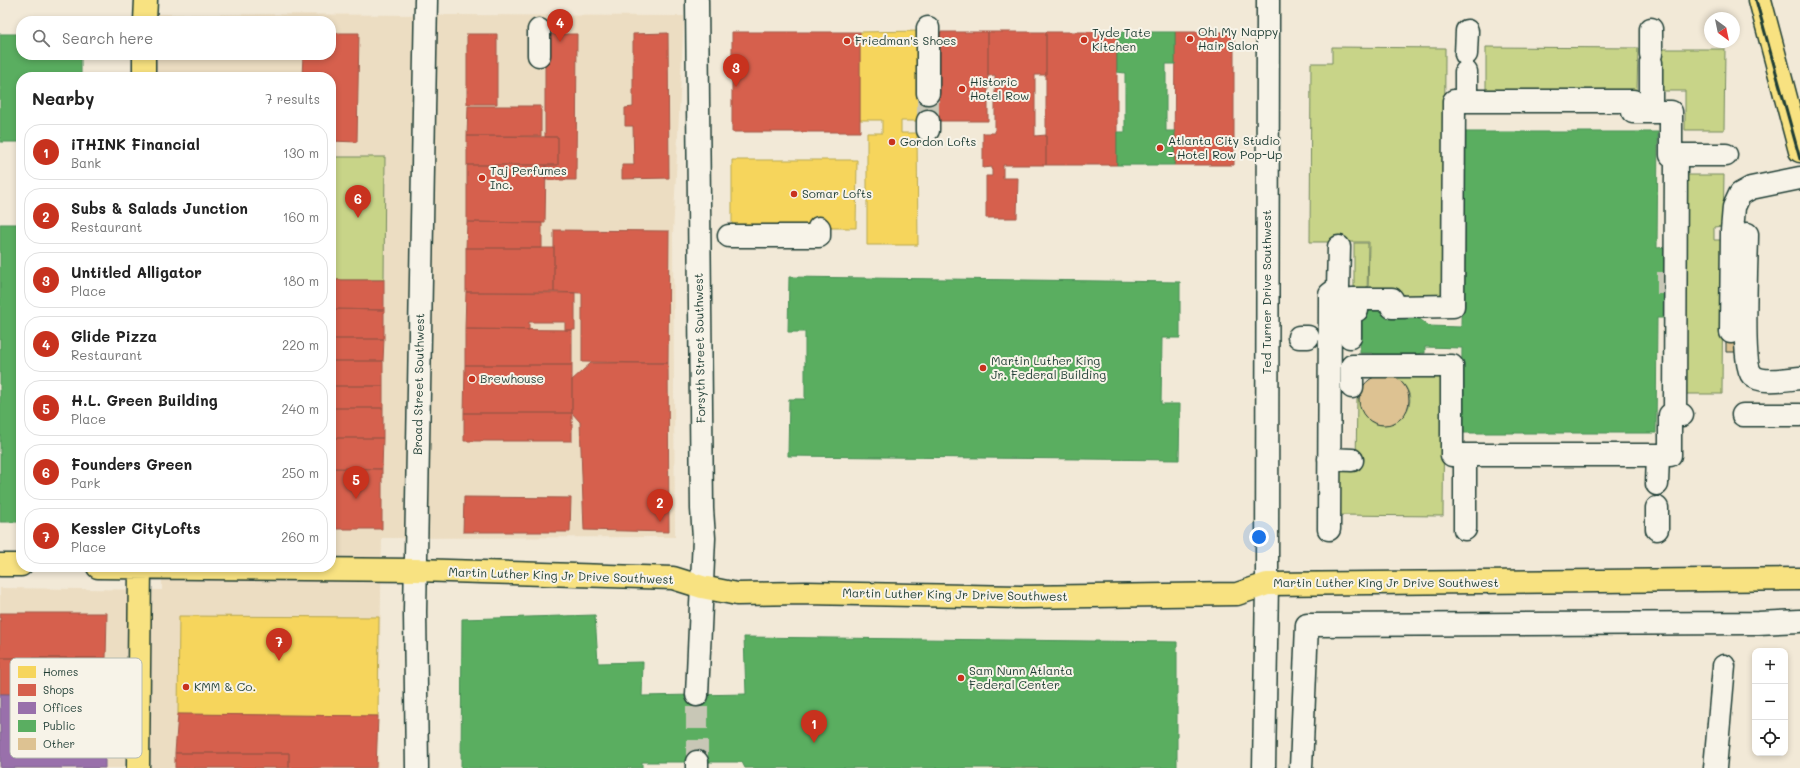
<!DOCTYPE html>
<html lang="en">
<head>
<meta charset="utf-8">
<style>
	body { margin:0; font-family:Mali,sans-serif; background:#f6f6f6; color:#222 }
	.controls { position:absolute; right:12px; bottom:12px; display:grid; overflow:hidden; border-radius:8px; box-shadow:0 2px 6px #0003 }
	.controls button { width:36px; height:36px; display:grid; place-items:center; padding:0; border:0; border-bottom:1px solid #e0e0e0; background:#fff; color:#222; font:20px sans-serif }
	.compass { position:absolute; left:1704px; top:12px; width:36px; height:36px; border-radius:50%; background:#fff; box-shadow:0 2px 6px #0003; rotate:147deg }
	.you { position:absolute; left:1259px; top:537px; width:14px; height:14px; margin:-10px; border:3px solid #fff; border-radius:50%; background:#1a73e8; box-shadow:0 0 0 6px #1a73e833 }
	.badge { display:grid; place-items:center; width:26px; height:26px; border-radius:50%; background:#c8321e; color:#fff; font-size:13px; font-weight:700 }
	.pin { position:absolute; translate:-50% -33px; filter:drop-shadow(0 1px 2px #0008) }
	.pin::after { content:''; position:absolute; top:21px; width:14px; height:12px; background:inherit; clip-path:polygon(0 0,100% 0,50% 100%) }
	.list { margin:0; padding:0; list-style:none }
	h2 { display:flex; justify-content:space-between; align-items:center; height:52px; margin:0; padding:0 16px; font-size:17px }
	h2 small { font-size:13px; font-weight:400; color:#767676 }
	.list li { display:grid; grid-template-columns:26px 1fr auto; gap:12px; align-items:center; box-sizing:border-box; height:56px; margin:0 8px 8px; padding:0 8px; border:1px solid #e0e0e0; border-radius:16px }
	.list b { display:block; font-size:15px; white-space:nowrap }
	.list p { margin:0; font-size:13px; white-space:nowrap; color:#767676 }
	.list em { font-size:13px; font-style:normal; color:#767676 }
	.icon { flex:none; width:22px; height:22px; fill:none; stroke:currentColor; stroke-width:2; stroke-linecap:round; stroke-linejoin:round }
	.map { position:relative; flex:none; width:1800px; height:768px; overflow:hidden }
	.search { position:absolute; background:#fff; box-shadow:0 2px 6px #0003; left:16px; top:16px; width:320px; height:44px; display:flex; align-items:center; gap:10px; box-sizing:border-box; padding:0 14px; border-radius:16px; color:#767676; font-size:15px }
	.panel { position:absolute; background:#fff; box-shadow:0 2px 6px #0003; left:16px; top:72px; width:320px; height:500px; border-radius:16px }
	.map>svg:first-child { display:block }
	.built { fill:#ecddc2 }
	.green { fill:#c8d488; stroke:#74885e }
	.homes { fill:#f6d55c; stroke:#b6a750 }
	.shops { fill:#d6604d; stroke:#9f5646 }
	.offices { fill:#9970ab; stroke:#746187 }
	.public { fill:#5aae61; stroke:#488c54 }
	.building { fill:#ddc292; stroke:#1f3d34 }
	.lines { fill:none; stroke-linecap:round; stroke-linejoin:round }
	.minor-tunnel { stroke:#c8c7b6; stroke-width:22; stroke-dasharray:22 11; stroke-linecap:butt }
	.minor-casing { stroke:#1f3d34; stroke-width:25 }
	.major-casing { stroke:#1f3d34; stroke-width:25 }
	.minor { stroke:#f7f3e8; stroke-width:22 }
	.major { stroke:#f8e281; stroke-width:22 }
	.rail { stroke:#1f3d34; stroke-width:3 }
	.poi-dot { fill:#c8321e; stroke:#f7f3e8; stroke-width:1.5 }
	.labels { text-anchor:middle; stroke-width:4; stroke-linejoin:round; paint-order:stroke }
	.poi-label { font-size:12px; fill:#1f3d34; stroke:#f7f3e8; text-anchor:start }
	.street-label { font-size:12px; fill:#1f3d34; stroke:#f7f3e8 }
	.key { fill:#f7f3e8; stroke:#b6bcb2; stroke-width:1 }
	.key-label { font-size:11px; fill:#1f3d34 }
</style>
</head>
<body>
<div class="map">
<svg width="1800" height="768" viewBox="0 0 1800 768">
	<rect width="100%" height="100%" fill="#f2e9d7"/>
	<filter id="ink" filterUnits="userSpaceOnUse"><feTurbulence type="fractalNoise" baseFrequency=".025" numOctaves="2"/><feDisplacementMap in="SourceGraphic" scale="8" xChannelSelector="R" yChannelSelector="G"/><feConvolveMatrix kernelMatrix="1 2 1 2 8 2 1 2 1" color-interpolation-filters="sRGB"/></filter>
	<g filter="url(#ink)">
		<path class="built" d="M 155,14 L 684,16 L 673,234 L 675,537 L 382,538 L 378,768 L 0,768 L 0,588 L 162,590 L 162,567 L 331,567 L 331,77 L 156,77 L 155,55 L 331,55 L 331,21 L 155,21 Z"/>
		<path class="green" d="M 1332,47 L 1445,48 L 1444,301 L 1368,295 L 1369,242 L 1310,242 L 1311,63 L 1332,63 Z
			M 1486,47 L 1638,48 L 1637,91 L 1486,90 Z
			M 1662,49 L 1725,49 L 1724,130 L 1685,130 L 1685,91 L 1662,91 Z
			M 331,157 L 385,157 L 384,280 L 331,280 Z
			M 1685,175 L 1724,175 L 1723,226 L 1714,227 L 1714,240 L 1723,240 L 1722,394 L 1684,394 Z
			M 1354,243 L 1368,243 L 1367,295 L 1354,295 Z
			M 1444,373 L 1443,516 L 1335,515 L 1335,463 L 1356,463 L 1357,399 L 1359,398 C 1366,455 1441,408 1395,377 Z"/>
		<path class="homes" d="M 922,31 L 933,93 L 934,121 L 901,121 L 901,133 L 917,133 L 918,245 L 867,245 L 867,133 L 882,133 L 882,120 L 860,120 L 860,32 Z
			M 732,160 L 857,160 L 856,228 L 732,228 Z
			M 179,616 L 379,617 L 378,716 L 178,714 Z"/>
		<path class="shops" d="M 732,32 L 860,32 L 860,132 L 732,132 Z
			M 934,32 L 988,32 L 988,121 L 934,121 Z
			M 988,32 L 1046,32 L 1046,75 L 1035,75 L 1035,136 L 1046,135 L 1046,165 L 1003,165 L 1003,178 L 1018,178 L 1017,218 L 986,218 L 986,176 L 992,176 L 992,167 L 983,168 L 983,133 L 995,133 L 995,75 L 988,76 Z
			M 1046,32 L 1117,32 L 1117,165 L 1046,165 Z
			M 1175,32 L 1234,32 L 1234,165 L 1174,165 Z
			M 331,33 L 359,33 L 357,142 L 331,141 L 331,77 L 302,77 L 303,55 L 331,55 Z
			M 668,33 L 669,178 L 622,179 L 622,165 L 634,165 L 633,126 L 625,126 L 625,108 L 633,107 L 633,34 Z
			M 467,34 L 497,34 L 497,104 L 467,104 Z
			M 545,34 L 577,34 L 576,180 L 545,180 L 546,165 L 558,165 L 558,137 L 545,137 Z
			M 468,106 L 541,106 L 541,136 L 467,136 Z
			M 467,136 L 558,137 L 558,165 L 467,165 Z
			M 467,165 L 546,165 L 545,223 L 467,222 Z
			M 467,222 L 542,223 L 542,248 L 466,248 Z
			M 554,230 L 669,231 L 668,363 L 582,362 L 582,293 L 554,292 Z
			M 466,248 L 554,248 L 554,292 L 466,292 Z
			M 331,280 L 384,280 L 384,310 L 331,309 Z
			M 466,292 L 575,293 L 575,330 L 565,330 L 565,322 L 529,322 L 529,330 L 465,329 Z
			M 331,309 L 384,310 L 384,339 L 331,339 Z
			M 465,329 L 572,330 L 572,365 L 465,365 Z
			M 331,339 L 384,339 L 383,361 L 331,361 Z
			M 331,361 L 383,361 L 383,386 L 331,386 Z
			M 591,363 L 668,363 L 669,532 L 584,530 L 580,422 L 572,413 L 572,380 Z
			M 465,365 L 572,365 L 572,413 L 464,413 Z
			M 331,386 L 383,386 L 383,408 L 331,408 Z
			M 331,408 L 383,408 L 383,438 L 331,438 Z
			M 464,413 L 572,413 L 572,441 L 464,441 Z
			M 331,438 L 383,438 L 382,469 L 331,468 Z
			M 331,468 L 382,469 L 382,529 L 331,529 Z
			M 464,497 L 571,498 L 570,532 L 463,532 Z
			M 0,613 L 107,613 L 106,658 L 0,658 Z
			M 0,658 L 106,658 L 105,695 L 0,694 Z
			M 991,663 L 1139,664 L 1138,768 L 990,768 Z
			M 178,714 L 378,716 L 376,768 L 289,768 L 289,753 L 175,753 Z
			M 175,753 L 289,753 L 289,768 L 175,768 Z"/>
		<path class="offices" d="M 0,694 L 105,695 L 105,768 L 0,768 Z"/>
		<path class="public" d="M 1117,32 L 1175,32 L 1175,64 L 1166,64 L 1166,131 L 1175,131 L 1174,165 L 1117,165 L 1117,132 L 1125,132 L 1125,73 L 1117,72 Z
			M 0,34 L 21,34 L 21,55 L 81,55 L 81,77 L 21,77 L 21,142 L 0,142 Z
			M 1463,132 L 1658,132 L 1657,248 L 1669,247 L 1669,318 L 1657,318 L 1656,433 L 1461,433 L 1462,348 L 1425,347 L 1425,353 L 1420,353 L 1420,360 L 1372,360 L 1373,353 L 1360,353 L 1361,304 L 1410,315 L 1421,320 L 1429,326 L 1461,327 Z
			M 0,224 L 21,224 L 21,522 L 0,522 Z
			M 789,277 L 1180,282 L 1180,338 L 1162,338 L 1161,404 L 1180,404 L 1179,460 L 788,456 L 789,399 L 805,399 L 805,332 L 788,332 Z
			M 595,615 L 598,663 L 643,662 L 642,696 L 746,694 L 744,637 L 1177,642 L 1177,768 L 745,768 L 742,762 L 642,762 L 642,768 L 461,768 L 462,619 Z"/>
		<path class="building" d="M 1726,341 L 1739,341 L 1739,352 L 1726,352 Z
			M1359 400a25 25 0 1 1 50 0a25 25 0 1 1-50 0Z"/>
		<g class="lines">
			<path class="minor-tunnel" d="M 928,93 L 928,121
				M 1657,283 L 1669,283
				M 697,762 L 697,695"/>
			<defs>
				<path id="minor" d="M 697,0 L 702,509 L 704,538 L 697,695
					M 928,28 L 928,93
					M 1651,29 L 1651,54
					M 1466,54 L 1467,31
					M 539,55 L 539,30
					M 1651,63 L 1651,112 L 1671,112 L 1671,155 L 1676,155
					M 1466,72 L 1466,101 L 1633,101 L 1633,112 L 1651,112
					M 928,130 L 928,121
					M 1747,234 C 1747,256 1741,363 1752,375 C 1760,384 1788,379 1800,378
					M 729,236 L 819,236 L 819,228
					M 1330,299 L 1330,294 L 1338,288 L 1339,247
					M 1352,299 L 1392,299 L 1392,307 L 1453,306 L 1454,101 L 1466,101
					M 1731,332 L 1732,231 L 1734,207 L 1740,194 L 1751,188 L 1800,178
					M 1299,337 L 1308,337
					M 1350,337 L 1350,310 L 1357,310 L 1357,300
					M 1352,387 L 1352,366 L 1452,366 L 1452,455 L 1465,455 L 1465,529
					M 1675,415 L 1676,155 L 1726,155
					M 1743,415 L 1800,415
					M 1465,455 L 1658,455 L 1657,484
					M 1658,455 L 1670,455 L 1670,415 L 1682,415
					M 1329,459 L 1352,460
					M 1329,529 L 1330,299 L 1334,299
					M 1657,529 L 1657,508
					M 417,768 L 415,612 L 426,0
					M 697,768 L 697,762
					M 1264,768 L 1267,584 L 1268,0
					M 1301,768 L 1307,625 L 1758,623 L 1800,621
					M 1715,768 L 1724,666"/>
				<path id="major" d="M 1760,0 L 1800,151
					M 145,21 L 146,0
					M 144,77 L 144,55
					M 0,565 L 21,565
					M 98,567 L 416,570 L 673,578 L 702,587 L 737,594 L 806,593 L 1020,597 L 1237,594 L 1267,584 L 1800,579
					M 138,768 L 140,567"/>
			</defs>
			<use href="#minor" class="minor-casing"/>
			<use href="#major" class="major-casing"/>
			<use href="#minor" class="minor"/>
			<use href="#major" class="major"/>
			<path class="rail" d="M 1756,0 L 1800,159"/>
		</g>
	</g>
	<g class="poi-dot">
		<circle cx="1190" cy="39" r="4"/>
		<circle cx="1084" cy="40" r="4"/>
		<circle cx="847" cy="41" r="4"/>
		<circle cx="962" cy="89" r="4"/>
		<circle cx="892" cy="142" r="4"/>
		<circle cx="1160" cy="148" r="4"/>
		<circle cx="482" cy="178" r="4"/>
		<circle cx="794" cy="194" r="4"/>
		<circle cx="983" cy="368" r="4"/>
		<circle cx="472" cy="379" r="4"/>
		<circle cx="961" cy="678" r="4"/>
		<circle cx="186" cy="687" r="4"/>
	</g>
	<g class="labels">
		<g class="poi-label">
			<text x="1198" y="36">Oh! My Nappy<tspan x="1198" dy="14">Hair Salon</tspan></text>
			<text x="1092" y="37">Tyde Tate<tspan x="1092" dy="14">Kitchen</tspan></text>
			<text x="855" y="45">Friedman's Shoes</text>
			<text x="970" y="86">Historic<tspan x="970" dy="14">Hotel Row</tspan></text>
			<text x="1168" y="145">Atlanta City Studio<tspan x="1168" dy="14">- Hotel Row Pop-Up</tspan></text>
			<text x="900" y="146">Gordon Lofts</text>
			<text x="490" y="175">Taj Perfumes<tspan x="490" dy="14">Inc.</tspan></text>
			<text x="802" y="198">Somar Lofts</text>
			<text x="991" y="365">Martin Luther King<tspan x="991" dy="14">Jr. Federal Building</tspan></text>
			<text x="480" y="383">Brewhouse</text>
			<text x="969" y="675">Sam Nunn Atlanta<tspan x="969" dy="14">Federal Center</tspan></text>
			<text x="194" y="691">KMM &amp; Co.</text>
		</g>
		<g class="street-label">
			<text transform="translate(1267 292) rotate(-90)" y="4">Ted Turner Drive Southwest</text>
			<text transform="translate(700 348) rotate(-91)" y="4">Forsyth Street Southwest</text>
			<text transform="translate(419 384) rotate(-89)" y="4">Broad Street Southwest</text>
			<text transform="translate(561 576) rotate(2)" y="4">Martin Luther King Jr Drive Southwest</text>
			<text x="1386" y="587">Martin Luther King Jr Drive Southwest</text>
			<text transform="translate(955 595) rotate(1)" y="4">Martin Luther King Jr Drive Southwest</text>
		</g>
	</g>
	<rect x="10" y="658" width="132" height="100" rx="6" class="key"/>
	<rect x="18" y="666" width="18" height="12" fill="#f6d55c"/>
	<rect x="18" y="684" width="18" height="12" fill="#d6604d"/>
	<rect x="18" y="702" width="18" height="12" fill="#9970ab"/>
	<rect x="18" y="720" width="18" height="12" fill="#5aae61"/>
	<rect x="18" y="738" width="18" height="12" fill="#ddc292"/>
	<g class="key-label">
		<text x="43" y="676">Homes</text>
		<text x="43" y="694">Shops</text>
		<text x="43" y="712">Offices</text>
		<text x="43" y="730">Public</text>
		<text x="43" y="748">Other</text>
	</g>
</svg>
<div class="controls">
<button>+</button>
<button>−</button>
<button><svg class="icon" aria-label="locate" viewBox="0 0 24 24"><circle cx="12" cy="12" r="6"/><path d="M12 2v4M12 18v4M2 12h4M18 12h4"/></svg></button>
</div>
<svg class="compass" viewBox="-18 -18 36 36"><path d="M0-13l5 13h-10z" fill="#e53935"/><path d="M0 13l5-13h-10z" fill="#767676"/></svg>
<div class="you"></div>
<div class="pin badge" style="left:814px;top:743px">1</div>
<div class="pin badge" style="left:660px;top:522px">2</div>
<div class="pin badge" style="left:736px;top:87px">3</div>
<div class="pin badge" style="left:560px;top:42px">4</div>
<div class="pin badge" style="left:356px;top:499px">5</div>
<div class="pin badge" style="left:358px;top:218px">6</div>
<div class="pin badge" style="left:279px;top:661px">7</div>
<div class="search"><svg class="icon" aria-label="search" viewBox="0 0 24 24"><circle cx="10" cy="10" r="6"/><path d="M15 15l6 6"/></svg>Search here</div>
<section class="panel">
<h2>Nearby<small>7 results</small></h2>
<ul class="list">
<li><span class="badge">1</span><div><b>iTHINK Financial</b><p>Bank</p></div><em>130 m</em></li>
<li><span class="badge">2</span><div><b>Subs &amp; Salads Junction</b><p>Restaurant</p></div><em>160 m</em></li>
<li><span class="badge">3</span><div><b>Untitled Alligator</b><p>Place</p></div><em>180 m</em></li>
<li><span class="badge">4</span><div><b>Glide Pizza</b><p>Restaurant</p></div><em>220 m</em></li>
<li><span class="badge">5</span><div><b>H.L. Green Building</b><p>Place</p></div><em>240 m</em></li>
<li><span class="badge">6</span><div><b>Founders Green</b><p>Park</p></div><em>250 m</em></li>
<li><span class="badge">7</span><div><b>Kessler CityLofts</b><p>Place</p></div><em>260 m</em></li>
</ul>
</section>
</div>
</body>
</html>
